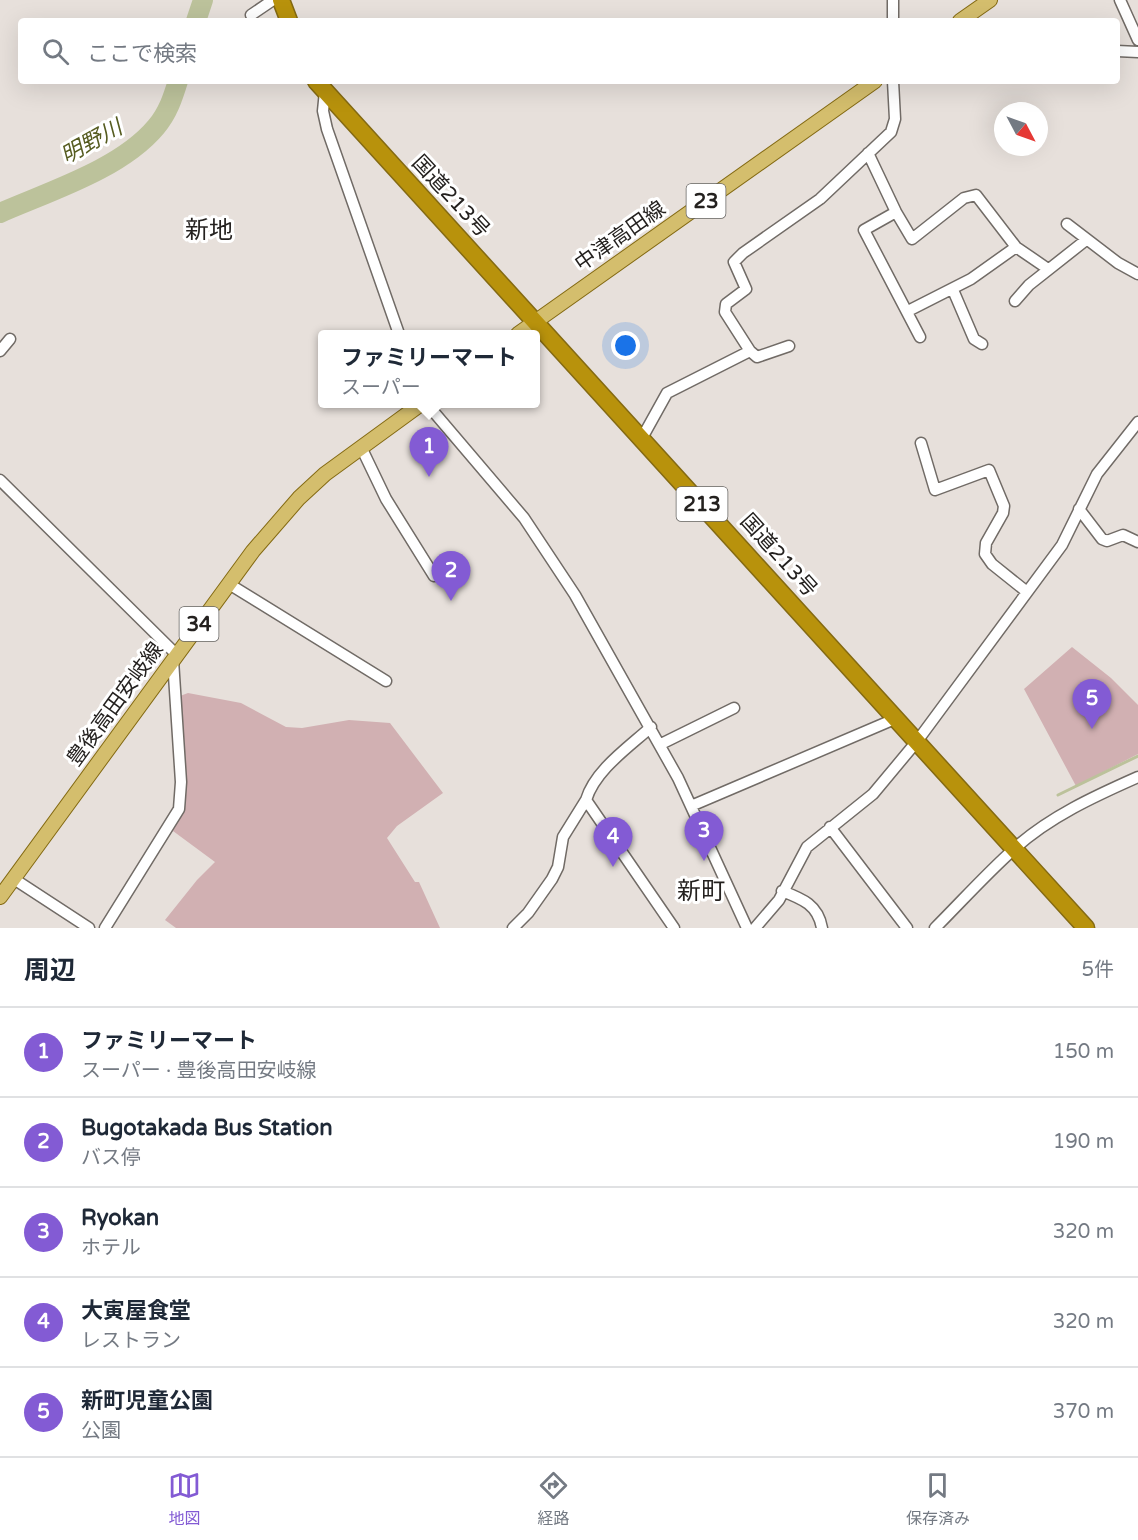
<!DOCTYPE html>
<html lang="ja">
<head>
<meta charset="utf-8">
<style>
	body { margin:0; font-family:"Varela Round","Noto Sans JP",sans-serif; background:#f6f6f7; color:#1f2937 }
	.compass { position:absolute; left:994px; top:102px; width:54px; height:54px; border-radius:50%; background:#fff; box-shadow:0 6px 24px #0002; rotate:131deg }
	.you { position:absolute; left:626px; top:346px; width:21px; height:21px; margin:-15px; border:4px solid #fff; border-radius:50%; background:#1a73e8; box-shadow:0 0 0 9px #1a73e833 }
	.badge { display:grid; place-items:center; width:39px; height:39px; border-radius:50%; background:#835bd4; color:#fff; font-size:20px; font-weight:700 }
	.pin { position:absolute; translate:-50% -50px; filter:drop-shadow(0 2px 3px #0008) }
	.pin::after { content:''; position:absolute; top:32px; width:21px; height:18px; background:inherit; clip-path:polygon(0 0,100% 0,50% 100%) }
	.popup { position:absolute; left:318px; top:330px; width:222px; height:78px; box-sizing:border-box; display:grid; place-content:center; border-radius:6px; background:#fff; filter:drop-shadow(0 2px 4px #0005); font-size:20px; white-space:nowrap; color:#747a83 }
	.popup b { font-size:22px; color:#1f2937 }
	.popup::after { content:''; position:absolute; left:50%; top:100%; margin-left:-12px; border:12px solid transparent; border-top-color:#fff }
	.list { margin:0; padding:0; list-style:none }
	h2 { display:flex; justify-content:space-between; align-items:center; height:78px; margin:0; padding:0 24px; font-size:26px }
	h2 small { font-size:20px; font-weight:400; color:#747a83 }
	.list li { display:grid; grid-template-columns:39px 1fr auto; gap:18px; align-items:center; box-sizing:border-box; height:90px; padding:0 24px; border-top:2px solid #e0e1e3 }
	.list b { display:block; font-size:22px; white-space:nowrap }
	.list p { margin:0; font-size:20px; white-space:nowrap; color:#747a83 }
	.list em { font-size:20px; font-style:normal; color:#747a83 }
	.icon { flex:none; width:33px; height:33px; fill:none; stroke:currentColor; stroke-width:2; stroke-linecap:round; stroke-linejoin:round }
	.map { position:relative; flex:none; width:1138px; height:928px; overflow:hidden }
	.search { position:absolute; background:#fff; box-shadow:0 6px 24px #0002; left:18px; right:18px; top:18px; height:66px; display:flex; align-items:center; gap:15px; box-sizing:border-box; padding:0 21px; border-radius:6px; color:#747a83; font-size:22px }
	.sheet { height:528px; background:#fff }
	nav { display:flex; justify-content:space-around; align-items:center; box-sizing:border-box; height:84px; border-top:2px solid #e0e1e3; background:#fff; font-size:16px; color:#747a83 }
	nav a { display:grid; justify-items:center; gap:3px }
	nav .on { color:#835bd4 }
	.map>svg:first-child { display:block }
	.green { fill:#d1b0b2 }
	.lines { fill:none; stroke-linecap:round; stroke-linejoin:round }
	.stream { stroke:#bcc29b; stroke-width:3 }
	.river { stroke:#bcc29b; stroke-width:20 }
	.minor-casing { stroke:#716b66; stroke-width:13 }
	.major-casing { stroke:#846a13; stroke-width:16 }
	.highway-casing { stroke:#846a13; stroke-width:19 }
	.minor { stroke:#fff; stroke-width:10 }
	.major { stroke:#d4be6d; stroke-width:14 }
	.highway { stroke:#b8920c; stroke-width:16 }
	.labels { text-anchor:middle; stroke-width:6; stroke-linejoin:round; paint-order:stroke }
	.shield { fill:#fff; stroke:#666462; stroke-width:1.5 }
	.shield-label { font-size:20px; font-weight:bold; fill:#24211f }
	.street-label { font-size:21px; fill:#24211f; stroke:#fff }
	.water-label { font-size:22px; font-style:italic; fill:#565c20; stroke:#fff }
	.quarter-label { font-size:24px; fill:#24211f; stroke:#fff }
</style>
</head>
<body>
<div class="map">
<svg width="1138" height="928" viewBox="0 0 1138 928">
	<rect width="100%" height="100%" fill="#e7e0db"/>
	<path class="green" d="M 1072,647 L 1111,678 L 1138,705 L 1138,754 L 1076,786 L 1024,689 Z
		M 188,693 L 241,703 L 286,727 L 302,728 L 349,720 L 390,723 L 443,793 L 397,826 L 387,838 L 415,882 L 419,882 L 440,928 L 176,928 L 165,920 L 197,880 L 215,862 L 173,831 L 183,808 L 180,696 Z"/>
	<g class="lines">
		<path class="stream" d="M 1058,795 L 1138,756"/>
		<path class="river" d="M 196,21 L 203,0
			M 0,213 C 50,191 121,169 156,127 C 168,113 173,97 178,81"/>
		<defs>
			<path id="minor" d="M 893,0 L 893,21
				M 1120,0 L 1138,40
				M 251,15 L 273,0
				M 1117,51 L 1138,52
				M 325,91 L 323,111 L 327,129 L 399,334
				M 868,153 L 896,212 L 912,239 L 964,198 L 976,195 L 1016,247 L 1048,269
				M 896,212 L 864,230 L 920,337
				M 1067,224 L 1118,263 L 1138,274
				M 953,290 L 974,339 L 982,344
				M 1015,301 L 1029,285 L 1086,240
				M 908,311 L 971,279 L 1016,247
				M 789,346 L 757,357 L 750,351 L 725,312 L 726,304 L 746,289 L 734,262 L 743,253 L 820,199 L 891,132 L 895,119 L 893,81
				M 0,351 L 10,339
				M 427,404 L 524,518 L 575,595 L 678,778 L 747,928
				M 642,438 L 667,393 L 750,351
				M 921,443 L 935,490 L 989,470 L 1004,506 L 1003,513 L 986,543 L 985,554 L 992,564 L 1027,592
				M 361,447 L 386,499 L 434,576
				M 0,480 L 177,655
				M 1079,509 L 1102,539 L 1107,541 L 1123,535 L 1138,542
				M 229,584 L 386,681
				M 651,727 C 629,747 595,770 586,800 L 674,928
				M 661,744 L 734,708
				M 691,806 L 897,718
				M 830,827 L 907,928
				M 14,879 L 89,928
				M 782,891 C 803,899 818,905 822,928
				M 105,928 L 179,809 L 181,782 L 173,660
				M 513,928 L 528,913 L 552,879 L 558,867 L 563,837 L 586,800
				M 755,928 L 779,900 L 807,847 L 873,794 L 918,740 L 1062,545 L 1097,474 L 1138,422
				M 935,928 C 961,902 986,874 1014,849 C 1049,817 1095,796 1138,777"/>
			<path id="major" d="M 960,21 L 990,0
				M 518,334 L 875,81
				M 0,897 L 253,551 L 299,498 L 325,474 L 421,404"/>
			<path id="highway" d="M 281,0 L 289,21
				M 316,81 L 1086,928"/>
		</defs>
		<use href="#minor" class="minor-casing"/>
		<use href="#major" class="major-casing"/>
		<use href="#highway" class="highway-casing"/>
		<use href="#minor" class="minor"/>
		<use href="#major" class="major"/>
		<use href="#highway" class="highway"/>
	</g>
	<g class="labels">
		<g class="shield">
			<rect x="686.5" y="184" width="39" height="34" rx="4.5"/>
			<rect x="676.5" y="487" width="51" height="34" rx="4.5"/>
			<rect x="179.5" y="607" width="39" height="34" rx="4.5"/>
		</g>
		<g class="shield-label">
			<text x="706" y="208">23</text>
			<text x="702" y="511">213</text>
			<text x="199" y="631">34</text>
		</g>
		<g class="street-label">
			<text transform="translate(451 196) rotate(47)" y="7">国道213号</text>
			<text transform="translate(620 236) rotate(-35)" y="7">中津高田線</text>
			<text transform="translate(779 555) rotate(48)" y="7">国道213号</text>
			<text transform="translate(115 704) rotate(-54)" y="7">豊後高田安岐線</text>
		</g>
		<g class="water-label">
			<text transform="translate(91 141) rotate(-29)" y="8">明野川</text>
		</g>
		<g class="quarter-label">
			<text x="209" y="238">新地</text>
			<text x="701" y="899">新町</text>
		</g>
	</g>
</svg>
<svg class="compass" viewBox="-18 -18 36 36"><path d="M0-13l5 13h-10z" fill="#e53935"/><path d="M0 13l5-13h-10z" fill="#747a83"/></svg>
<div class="you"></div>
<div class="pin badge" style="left:429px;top:477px">1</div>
<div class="popup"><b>ファミリーマート</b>スーパー</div>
<div class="pin badge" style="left:451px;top:601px">2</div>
<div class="pin badge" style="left:704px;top:861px">3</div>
<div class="pin badge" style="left:613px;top:867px">4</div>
<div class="pin badge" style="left:1092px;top:729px">5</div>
<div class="search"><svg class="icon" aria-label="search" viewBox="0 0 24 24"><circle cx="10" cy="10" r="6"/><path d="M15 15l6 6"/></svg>ここで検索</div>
</div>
<section class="sheet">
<h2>周辺<small>5件</small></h2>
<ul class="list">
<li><span class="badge">1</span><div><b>ファミリーマート</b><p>スーパー · 豊後高田安岐線</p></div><em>150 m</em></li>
<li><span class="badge">2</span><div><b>Bugotakada Bus Station</b><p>バス停</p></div><em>190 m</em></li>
<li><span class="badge">3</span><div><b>Ryokan</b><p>ホテル</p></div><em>320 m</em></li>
<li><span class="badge">4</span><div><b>大寅屋食堂</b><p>レストラン</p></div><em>320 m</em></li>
<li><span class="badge">5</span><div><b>新町児童公園</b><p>公園</p></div><em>370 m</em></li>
</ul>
</section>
<nav>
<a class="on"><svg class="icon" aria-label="map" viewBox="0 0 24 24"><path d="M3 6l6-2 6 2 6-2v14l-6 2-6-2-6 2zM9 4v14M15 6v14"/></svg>地図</a>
<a><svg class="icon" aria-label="directions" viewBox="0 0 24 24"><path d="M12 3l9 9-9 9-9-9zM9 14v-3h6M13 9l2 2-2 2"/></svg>経路</a>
<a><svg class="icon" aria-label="saved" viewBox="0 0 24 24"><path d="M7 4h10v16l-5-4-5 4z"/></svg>保存済み</a>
</nav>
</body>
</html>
